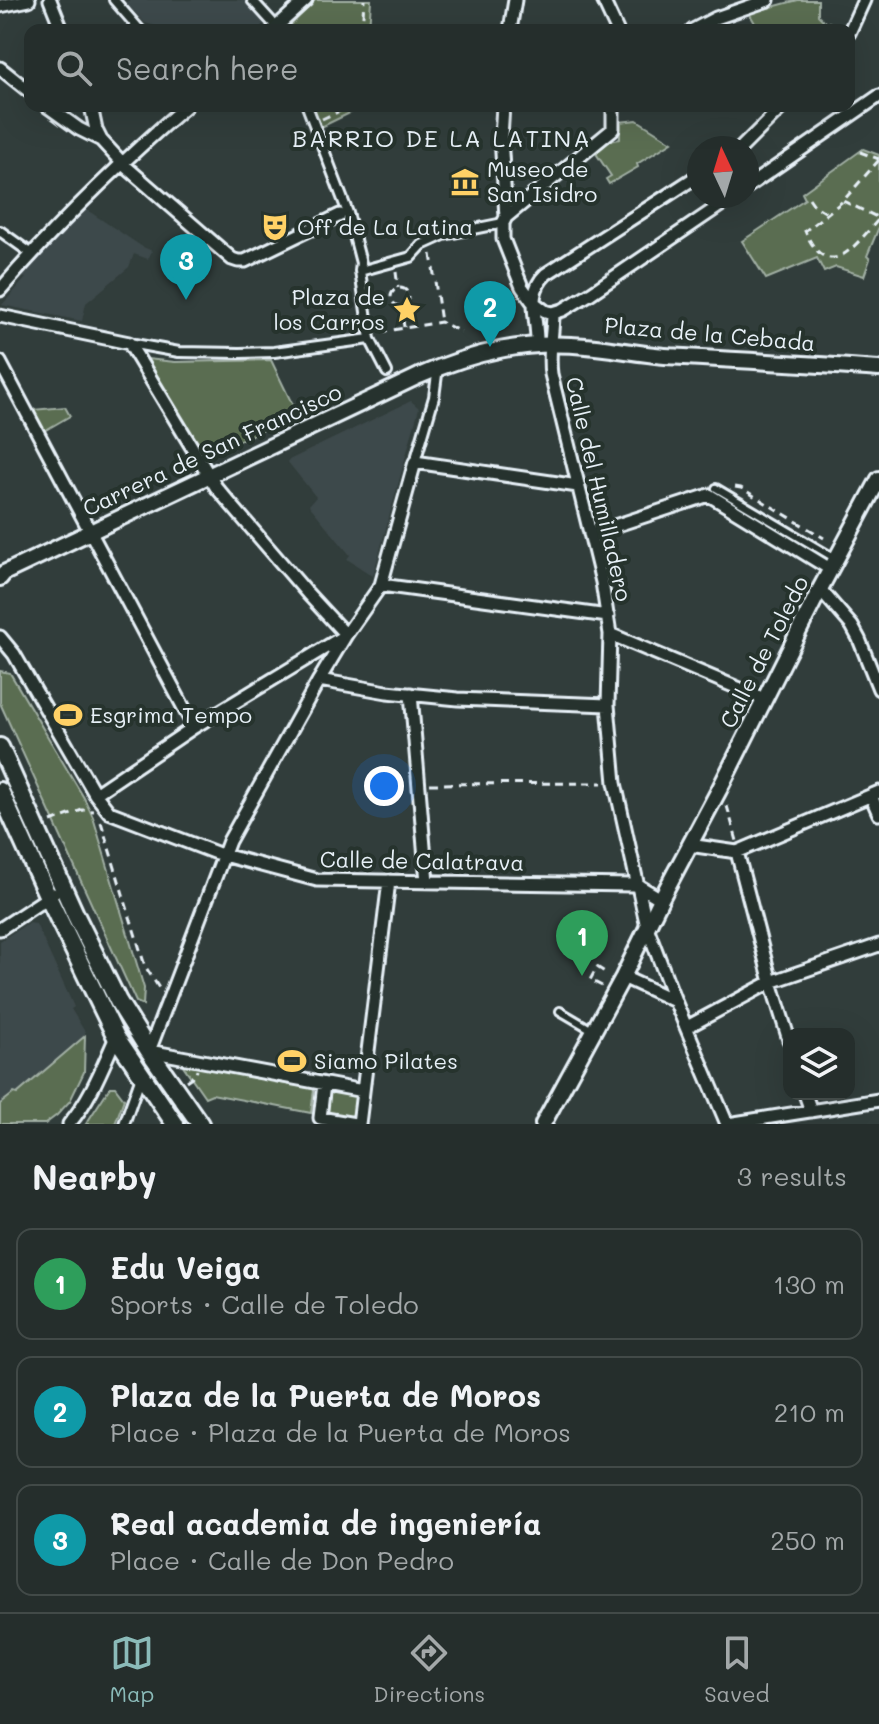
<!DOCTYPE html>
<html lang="en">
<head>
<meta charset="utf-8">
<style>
	body { margin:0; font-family:Mali,sans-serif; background:#2d3634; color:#f1f3f6 }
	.controls { position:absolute; right:24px; bottom:24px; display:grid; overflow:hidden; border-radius:16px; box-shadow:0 8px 32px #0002 }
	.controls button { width:72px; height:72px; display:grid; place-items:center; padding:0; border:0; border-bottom:2px solid #424a48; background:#252e2c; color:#f1f3f6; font:40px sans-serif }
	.compass { position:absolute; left:687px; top:136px; width:72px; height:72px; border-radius:50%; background:#252e2c; box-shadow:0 8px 32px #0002; rotate:356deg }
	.you { position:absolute; left:384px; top:786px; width:28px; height:28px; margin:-20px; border:6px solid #fff; border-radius:50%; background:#1a73e8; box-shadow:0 0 0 12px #1a73e833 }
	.badge { display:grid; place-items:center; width:52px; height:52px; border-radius:50%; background:#8bbbb9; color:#fff; font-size:26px; font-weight:700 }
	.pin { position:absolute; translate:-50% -66px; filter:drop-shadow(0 2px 4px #0008) }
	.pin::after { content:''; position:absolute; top:42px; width:28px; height:24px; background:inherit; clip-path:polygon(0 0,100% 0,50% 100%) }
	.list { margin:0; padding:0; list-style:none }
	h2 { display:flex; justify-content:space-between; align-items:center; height:104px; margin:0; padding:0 32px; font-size:34px }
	h2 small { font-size:26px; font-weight:400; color:#a3a8a9 }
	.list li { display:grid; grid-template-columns:52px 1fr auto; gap:24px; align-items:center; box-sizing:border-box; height:112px; margin:0 16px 16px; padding:0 16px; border:2px solid #424a48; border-radius:16px }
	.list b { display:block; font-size:30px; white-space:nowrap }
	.list p { margin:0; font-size:26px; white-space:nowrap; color:#a3a8a9 }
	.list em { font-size:26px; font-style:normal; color:#a3a8a9 }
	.icon { flex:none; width:44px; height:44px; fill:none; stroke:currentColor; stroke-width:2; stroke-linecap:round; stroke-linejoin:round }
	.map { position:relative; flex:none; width:879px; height:1124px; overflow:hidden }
	.search { position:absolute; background:#252e2c; box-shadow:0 8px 32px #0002; left:24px; right:24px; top:24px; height:88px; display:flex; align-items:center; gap:20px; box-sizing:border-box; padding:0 28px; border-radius:16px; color:#a3a8a9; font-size:30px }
	.sheet { height:488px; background:#252e2c }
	nav { display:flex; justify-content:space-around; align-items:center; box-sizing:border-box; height:112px; border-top:2px solid #424a48; background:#252e2c; font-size:22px; color:#a3a8a9 }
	nav a { display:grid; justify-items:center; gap:4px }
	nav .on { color:#8bbbb9 }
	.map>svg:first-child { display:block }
	.built { fill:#3e494b }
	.green { fill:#5a6d51; stroke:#a1afa4; stroke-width:2 }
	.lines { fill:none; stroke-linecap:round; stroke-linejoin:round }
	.service-casing { stroke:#e8f1f8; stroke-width:12 }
	.pedestrian-casing { stroke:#e8f1f8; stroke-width:14 }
	.minor-casing { stroke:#e8f1f8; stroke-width:17 }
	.tertiary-casing { stroke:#e8f1f8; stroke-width:20 }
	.secondary-casing { stroke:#e8f1f8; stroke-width:22 }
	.path { stroke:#e8f1f8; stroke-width:3; stroke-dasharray:8 6; stroke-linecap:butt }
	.service { stroke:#26332d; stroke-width:6 }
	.pedestrian { stroke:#26332d; stroke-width:8 }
	.minor { stroke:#26332d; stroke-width:11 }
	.tertiary { stroke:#26332d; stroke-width:14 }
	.secondary { stroke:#26332d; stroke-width:16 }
	.labels { text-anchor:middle; stroke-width:8; stroke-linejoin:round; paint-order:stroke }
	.poi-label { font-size:22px; fill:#e8f1f8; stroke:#26332d; text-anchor:start }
	.street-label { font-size:22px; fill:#e8f1f8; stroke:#26332d }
	.neighbourhood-label { font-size:24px; letter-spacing:2px; fill:#e8f1f8; stroke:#26332d }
</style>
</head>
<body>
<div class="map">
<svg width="879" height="1124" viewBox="0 0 879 1124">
	<rect width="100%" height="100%" fill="#313d3b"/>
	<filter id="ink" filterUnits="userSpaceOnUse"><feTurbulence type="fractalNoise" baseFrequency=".0125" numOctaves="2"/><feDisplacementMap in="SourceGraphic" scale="16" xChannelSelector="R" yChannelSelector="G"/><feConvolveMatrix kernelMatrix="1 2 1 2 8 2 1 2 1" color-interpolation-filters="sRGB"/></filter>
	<g filter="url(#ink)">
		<path class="built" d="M 130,0 L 247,0 L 265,22 L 258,30 L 170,30 L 145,23 L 126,3 Z
			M 84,208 L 141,246 L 152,251 L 148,259 L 134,254 L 129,267 L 86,303 L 82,321 L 2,305 L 26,278 L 22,277 Z
			M 411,401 L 419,408 L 373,576 L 347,559 L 350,555 L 309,505 L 316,497 L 287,461 Z
			M 28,923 L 36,924 L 74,1007 L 71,1009 L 85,1032 L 84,1072 L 70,1101 L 57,1115 L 45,1124 L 0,1124 L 0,941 Z"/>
		<path class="green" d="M 315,0 L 371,0 L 369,30 L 286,30 Z
			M 798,0 L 818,0 L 818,15 L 827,24 L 829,22 L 838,27 L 836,30 L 759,30 L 749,13 Z
			M 309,106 L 364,106 L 317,129 Z
			M 637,120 L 672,142 L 637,164 L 638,167 L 609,184 L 606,179 L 611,176 L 595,152 L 610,141 L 620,139 L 620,122 Z
			M 863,149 L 879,155 L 879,227 L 867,256 L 870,259 L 864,276 L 836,267 L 824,272 L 817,258 L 766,279 L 742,241 L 805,199 L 802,193 Z
			M 147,359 L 175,362 L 271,360 L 298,416 L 203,455 L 145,361 Z
			M 65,407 L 70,416 L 44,431 L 32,410 Z
			M 0,671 L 10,673 L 84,798 L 93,817 L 144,988 L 143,1005 L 136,1002 L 0,703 Z
			M 85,1036 L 84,1072 L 70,1101 L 57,1115 L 45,1124 L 0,1124 L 0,1104 L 14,1093 L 17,1094 Z
			M 182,1064 L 314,1089 L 311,1113 L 212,1094 L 205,1097 Z
			M 110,1087 L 115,1087 L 124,1099 L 115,1124 L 86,1124 Z
			M 334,1089 L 358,1093 L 357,1116 L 353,1119 L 330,1115 L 327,1112 L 328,1094 Z"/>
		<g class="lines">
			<defs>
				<path id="service" d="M 716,488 L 836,559
					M 560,1011 L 594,1031"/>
				<path id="pedestrian" d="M 114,0 L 140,30
					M 252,0 L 272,22 L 277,30
					M 307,106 L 348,213 L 361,263 L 360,271 L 370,339 L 387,372
					M 0,231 L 32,254
					M 360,271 L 411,257 L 422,245 L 444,235 L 503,223
					M 129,343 L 179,352 L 240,353 L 274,352 L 370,339
					M 415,462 L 434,397 L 438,367
					M 124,1124 L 141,1076"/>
				<path id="minor" d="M 50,0 L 62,30
					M 603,0 L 617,30
					M 0,6 L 29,0
					M 273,30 L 306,0
					M 510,30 L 515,0
					M 693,30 L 716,18 L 768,0
					M 849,33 L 864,0
					M 0,68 L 30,92
					M 47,106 L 79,129 L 101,140 L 125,166 L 232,259 L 238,261 L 245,261 L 340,215
					M 91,106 L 96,130 L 101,140
					M 503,106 L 501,137 L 506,217 L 503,223 L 503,239 L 522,287 L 532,301 L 545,311 L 553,313
					M 741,148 L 783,106
					M 747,187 L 879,96
					M 506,217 L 613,129 L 613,106
					M 0,290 C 57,224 120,163 186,106
					M 553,313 C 553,333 548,354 551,374 L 602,582 L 610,634 L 608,705 L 615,783 L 647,927 L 675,1001 L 727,1124
					M 553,313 L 563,310 L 591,293 L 734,196
					M 0,316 L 129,343 L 216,487 L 308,594 L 346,635 L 194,727 L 95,794
					M 537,344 C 538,318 525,294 546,274 L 699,175
					M 0,362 L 194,727
					M 590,534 L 709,495 L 830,569
					M 381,585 L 608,616
					M 820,589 L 852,626 L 859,639 L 879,689
					M 610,634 L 764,699
					M 0,637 L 14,654 L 95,794 L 109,812 L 216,853 L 317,880 L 633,885 L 639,886 L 661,899
					M 319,680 L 387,692 L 458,699 L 608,705
					M 411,694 L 427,882
					M 871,796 L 879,814
					M 689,845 L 737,852 L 879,792
					M 737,852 L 771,982 L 789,1040
					M 0,929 L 53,894
					M 623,977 L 675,1001
					M 687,1027 L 771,982 L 879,945
					M 324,1084 L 320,1118 L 355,1124
					M 363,1091 L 149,1051 L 229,841 L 319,680 L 346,635 L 381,585 L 415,462 L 578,486
					M 805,1094 L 811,1111
					M 69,1124 C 91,1098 102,1068 116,1037
					M 359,1124 L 389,881
					M 728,1124 L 879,1100"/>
				<path id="tertiary" d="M 0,578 L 4,573 L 419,376 C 473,352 526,340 586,346 C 612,348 638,354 665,356 C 736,360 808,364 879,369
					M 543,1124 L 623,977 L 661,899 L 719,790 L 820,589 L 879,479"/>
				<path id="secondary" d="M 0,747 L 76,916 L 118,1001 L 149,1051 L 200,1124
					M 0,791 L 48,897 L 116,1037 L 175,1124"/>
			</defs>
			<use href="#service" class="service-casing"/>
			<use href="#pedestrian" class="pedestrian-casing"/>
			<use href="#minor" class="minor-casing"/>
			<use href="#tertiary" class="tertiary-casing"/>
			<use href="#secondary" class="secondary-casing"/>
			<path class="path" d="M 362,30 L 364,0
				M 322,119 L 351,106
				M 860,152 L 879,159
				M 879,160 L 843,201 L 805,231 C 829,285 854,246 879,219
				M 809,198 L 814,205 L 828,214
				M 843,201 L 879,218
				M 431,254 L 441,322
				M 396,272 L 398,288
				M391 297a9 9 0 1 1 18 0a9 9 0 1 1-18 0Z
				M 401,307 L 404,327
				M 380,332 L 441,322 L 461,332
				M 735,487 L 741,488 L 824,538
				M 430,784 L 602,783
				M 727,806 L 737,841
				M 51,822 L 82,810 L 94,811
				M 101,822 L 145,966 L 159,988
				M 602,986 L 590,980 L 597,967 L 608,974
				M 186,1081 L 196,1074 L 197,1070"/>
			<use href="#service" class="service"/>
			<use href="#pedestrian" class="pedestrian"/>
			<use href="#minor" class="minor"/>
			<use href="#tertiary" class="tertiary"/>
			<use href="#secondary" class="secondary"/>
		</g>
	</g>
	<defs>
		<symbol id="museum-bare" viewBox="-9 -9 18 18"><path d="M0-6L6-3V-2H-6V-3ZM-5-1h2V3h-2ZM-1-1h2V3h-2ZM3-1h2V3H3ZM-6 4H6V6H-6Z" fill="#ffd166" stroke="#26332d" stroke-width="2.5" paint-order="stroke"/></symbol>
		<symbol id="theatre-bare" viewBox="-9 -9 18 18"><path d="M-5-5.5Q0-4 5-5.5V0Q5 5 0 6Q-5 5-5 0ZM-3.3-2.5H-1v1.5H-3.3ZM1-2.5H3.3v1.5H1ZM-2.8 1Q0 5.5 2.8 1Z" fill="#ffd166" stroke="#26332d" stroke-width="2.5" paint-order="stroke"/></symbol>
		<symbol id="sight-bare" viewBox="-9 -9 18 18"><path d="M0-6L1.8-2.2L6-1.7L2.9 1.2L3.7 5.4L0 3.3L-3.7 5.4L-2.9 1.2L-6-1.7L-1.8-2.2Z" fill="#ffd166" stroke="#26332d" stroke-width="2.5" paint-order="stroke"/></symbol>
		<symbol id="stadium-bare" viewBox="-9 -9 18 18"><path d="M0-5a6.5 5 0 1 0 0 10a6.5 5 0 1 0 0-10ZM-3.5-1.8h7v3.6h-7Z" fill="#ffd166" stroke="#26332d" stroke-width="2.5" paint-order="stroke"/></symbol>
	</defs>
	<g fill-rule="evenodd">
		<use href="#museum-bare" x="445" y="162" width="40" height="40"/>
		<use href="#theatre-bare" x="255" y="207" width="40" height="40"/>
		<use href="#sight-bare" x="387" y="290" width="40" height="40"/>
		<use href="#stadium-bare" x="48" y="695" width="40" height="40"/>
		<use href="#stadium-bare" x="272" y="1041" width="40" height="40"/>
	</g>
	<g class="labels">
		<g class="poi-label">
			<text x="487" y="177">Museo de<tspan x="487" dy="25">San Isidro</tspan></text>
			<text x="297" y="235">Off de La Latina</text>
			<text x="385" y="305" text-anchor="end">Plaza de<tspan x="385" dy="25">los Carros</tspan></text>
			<text x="90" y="723">Esgrima Tempo</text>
			<text x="314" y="1069">Siamo Pilates</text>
		</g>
		<g class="street-label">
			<text transform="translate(710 334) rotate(5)" y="8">Plaza de la Cebada</text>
			<text transform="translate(212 450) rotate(-25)" y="8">Carrera de San Francisco</text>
			<text transform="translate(599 489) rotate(77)" y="8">Calle del Humilladero</text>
			<text transform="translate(764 652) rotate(-63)" y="8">Calle de Toledo</text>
			<text transform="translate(422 861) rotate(1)" y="8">Calle de Calatrava</text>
		</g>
		<g class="neighbourhood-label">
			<text x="442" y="147">BARRIO DE LA LATINA</text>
		</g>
	</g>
</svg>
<div class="controls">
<button><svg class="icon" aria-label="layers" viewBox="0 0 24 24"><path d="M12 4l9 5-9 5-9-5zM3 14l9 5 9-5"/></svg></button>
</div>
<svg class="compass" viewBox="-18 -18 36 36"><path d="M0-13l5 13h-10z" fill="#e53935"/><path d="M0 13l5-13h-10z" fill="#a3a8a9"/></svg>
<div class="you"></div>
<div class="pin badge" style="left:582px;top:976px;background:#2e9e5b">1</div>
<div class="pin badge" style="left:490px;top:347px;background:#0f9aa8">2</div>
<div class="pin badge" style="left:186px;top:300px;background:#0f9aa8">3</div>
<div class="search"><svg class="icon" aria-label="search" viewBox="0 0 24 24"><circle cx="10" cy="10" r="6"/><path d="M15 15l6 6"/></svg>Search here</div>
</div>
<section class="sheet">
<h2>Nearby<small>3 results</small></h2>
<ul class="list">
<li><span class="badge" style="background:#2e9e5b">1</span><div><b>Edu Veiga</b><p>Sports · Calle de Toledo</p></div><em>130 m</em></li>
<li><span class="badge" style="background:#0f9aa8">2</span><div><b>Plaza de la Puerta de Moros</b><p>Place · Plaza de la Puerta de Moros</p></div><em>210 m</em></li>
<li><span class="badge" style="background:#0f9aa8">3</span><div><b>Real academia de ingeniería</b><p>Place · Calle de Don Pedro</p></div><em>250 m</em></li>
</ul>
</section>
<nav>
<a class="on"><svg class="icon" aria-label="map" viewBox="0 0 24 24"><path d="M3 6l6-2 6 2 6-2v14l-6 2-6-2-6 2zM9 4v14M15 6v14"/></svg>Map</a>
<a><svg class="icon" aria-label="directions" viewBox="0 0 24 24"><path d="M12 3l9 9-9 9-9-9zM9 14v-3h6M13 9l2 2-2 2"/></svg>Directions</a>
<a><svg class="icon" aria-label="saved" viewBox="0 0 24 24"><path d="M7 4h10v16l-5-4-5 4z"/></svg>Saved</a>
</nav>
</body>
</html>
